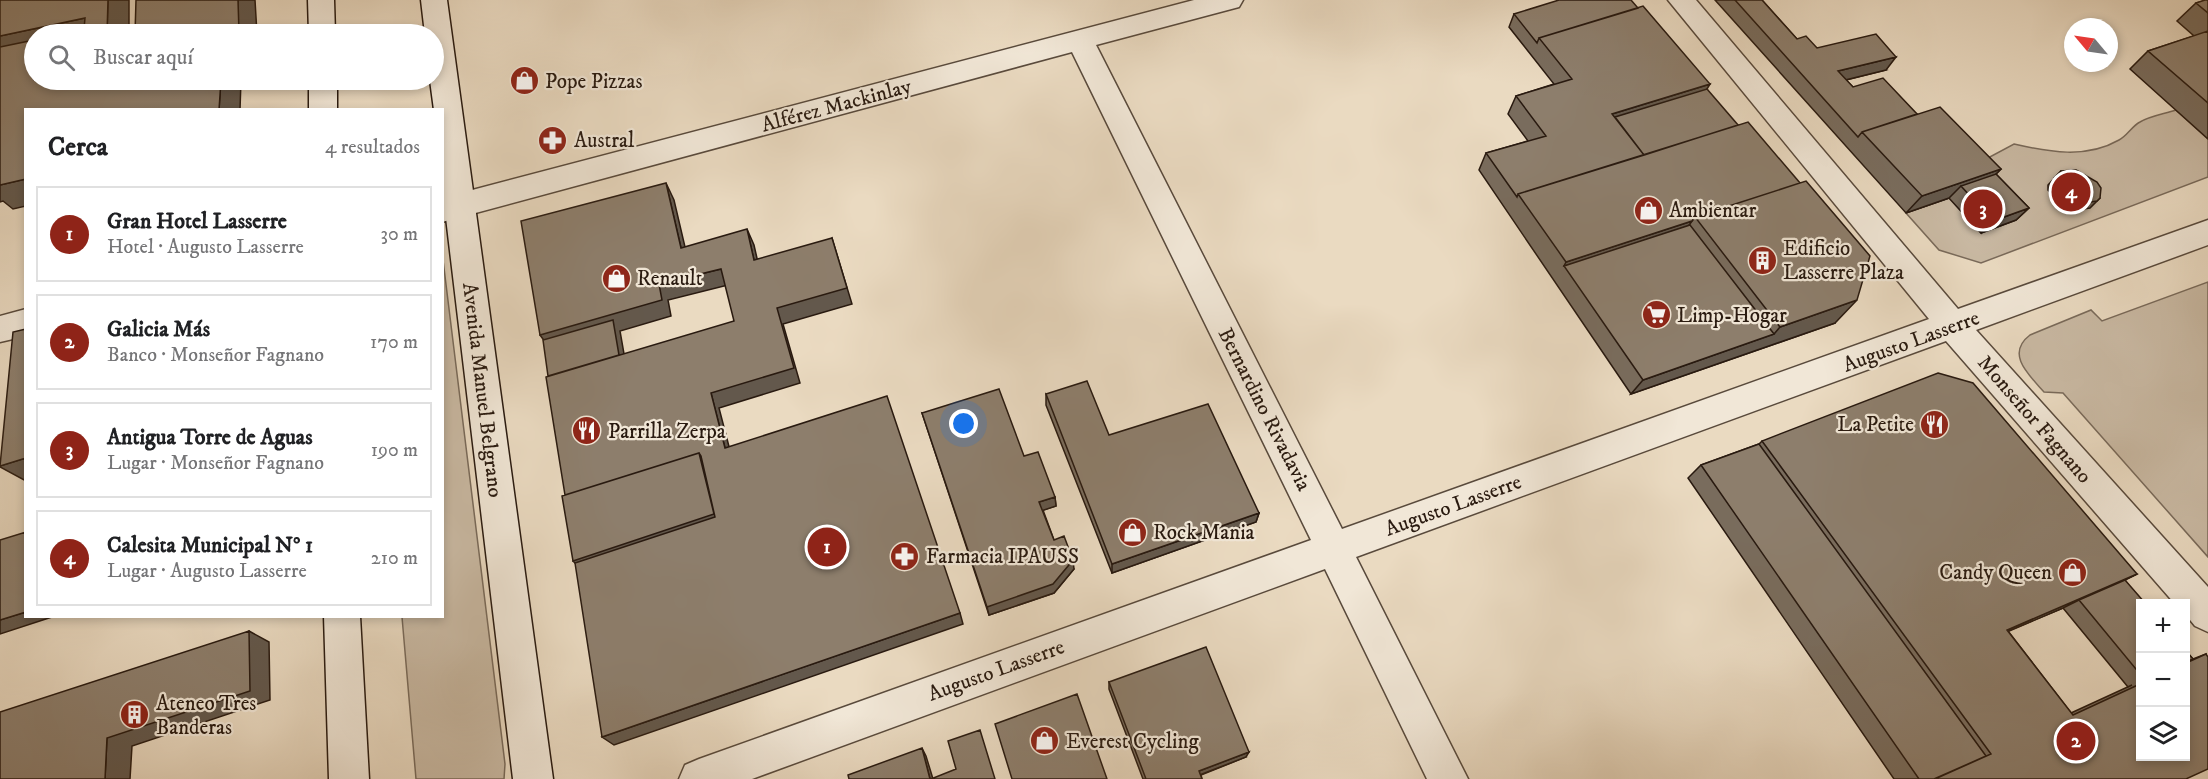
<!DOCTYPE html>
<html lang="es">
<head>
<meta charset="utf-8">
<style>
	body { margin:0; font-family:"IM FELL DW Pica",serif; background:#f6f6f6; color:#202124 }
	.controls { position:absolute; right:18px; bottom:18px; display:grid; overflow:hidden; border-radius:0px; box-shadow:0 3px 9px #0003 }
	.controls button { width:54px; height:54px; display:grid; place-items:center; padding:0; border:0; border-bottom:2px solid #e0e0e0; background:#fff; color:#202124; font:30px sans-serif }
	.compass { position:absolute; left:2064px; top:18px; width:54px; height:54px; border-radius:50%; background:#fff; box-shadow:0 3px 9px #0003; rotate:299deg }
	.you { position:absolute; left:964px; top:424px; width:21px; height:21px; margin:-15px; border:4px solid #fff; border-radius:50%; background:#1a73e8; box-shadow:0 0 0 9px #1a73e833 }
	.badge { display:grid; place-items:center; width:39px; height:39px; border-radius:50%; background:#8f2418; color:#fff; font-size:20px; font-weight:700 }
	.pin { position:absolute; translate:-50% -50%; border:3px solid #fff; box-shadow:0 2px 6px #0006 }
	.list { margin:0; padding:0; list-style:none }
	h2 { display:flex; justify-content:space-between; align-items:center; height:78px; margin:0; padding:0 24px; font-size:26px }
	h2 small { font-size:20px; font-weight:400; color:#757577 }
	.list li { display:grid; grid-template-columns:39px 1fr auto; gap:18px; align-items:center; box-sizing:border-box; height:96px; margin:0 12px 12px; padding:0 12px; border:2px solid #e0e0e0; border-radius:0px }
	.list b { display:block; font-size:22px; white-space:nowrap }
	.list p { margin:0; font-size:20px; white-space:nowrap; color:#757577 }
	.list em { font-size:20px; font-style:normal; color:#757577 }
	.icon { flex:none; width:33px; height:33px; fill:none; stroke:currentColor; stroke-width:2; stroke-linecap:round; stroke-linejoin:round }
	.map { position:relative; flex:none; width:2208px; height:779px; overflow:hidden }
	.search { position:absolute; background:#fff; box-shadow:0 3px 9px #0003; left:24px; top:24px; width:420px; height:66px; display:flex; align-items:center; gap:15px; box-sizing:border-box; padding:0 21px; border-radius:33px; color:#757577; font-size:22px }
	.panel { position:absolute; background:#fff; box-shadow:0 3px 9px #0003; left:24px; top:108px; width:420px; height:510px; border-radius:0px }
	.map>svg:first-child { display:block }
	.green { fill:#c9b9a3; stroke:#796a5a; stroke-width:1.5 }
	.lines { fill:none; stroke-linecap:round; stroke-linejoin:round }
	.minor-casing { stroke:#594a3c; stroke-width:3 }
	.secondary-casing { stroke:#291a10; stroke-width:3 }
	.minor { fill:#f1e7d7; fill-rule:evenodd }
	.secondary { fill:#f1e7d7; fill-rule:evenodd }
	.wall { fill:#796c5d; stroke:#291a10; stroke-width:1.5; fill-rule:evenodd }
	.shaded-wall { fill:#63584c; stroke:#291a10; stroke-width:1.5 }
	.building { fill:#8d7e6c; stroke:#291a10; stroke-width:1.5 }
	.labels { text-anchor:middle; stroke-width:4.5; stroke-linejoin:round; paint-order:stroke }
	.poi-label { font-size:21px; fill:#291a10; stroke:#f1e7d7; text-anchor:start }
	.street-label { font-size:21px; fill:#291a10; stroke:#f1e7d7 }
</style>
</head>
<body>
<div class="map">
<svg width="2208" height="779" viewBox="0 0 2208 779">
	<rect width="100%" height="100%" fill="#eadac1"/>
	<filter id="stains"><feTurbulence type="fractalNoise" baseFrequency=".00333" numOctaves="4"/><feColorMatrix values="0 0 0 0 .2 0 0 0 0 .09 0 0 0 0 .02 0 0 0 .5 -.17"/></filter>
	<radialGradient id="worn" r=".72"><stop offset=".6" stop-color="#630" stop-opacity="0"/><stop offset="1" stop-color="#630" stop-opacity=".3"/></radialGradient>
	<path class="green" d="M 2176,110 L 2208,139 L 2208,177 L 1981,263 L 1939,250 L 1906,213 L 1949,198 L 1981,233 L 1986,159 L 2014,144 C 2049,152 2086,159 2119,140 C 2127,136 2132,126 2140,122 C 2150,116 2164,114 2176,110 Z
		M 443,260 L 505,764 L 504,779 L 416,779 L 402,617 L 442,616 Z
		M 2208,282 L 2208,557 L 2063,393 L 2044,392 C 2029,375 2005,354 2030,335 L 2091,310 L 2102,321 Z"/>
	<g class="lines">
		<defs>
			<path id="minor" d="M 1194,0 L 1243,0 L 1239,7 L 1096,45 L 1342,529 L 1929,319 L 1668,0 L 1696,0 L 1958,309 L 2208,220 L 2208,245 L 1976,330 L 2208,587 L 2208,632 L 2195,626 L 2186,615 L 2186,604 L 2175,604 L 1946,341 L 1356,557 L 1468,779 L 1427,779 L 1325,569 L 752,779 L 679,779 L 685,765 L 699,759 L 1311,540 L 1072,52 L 442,222 L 442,198 Z
				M 26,309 L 26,336 L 0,342 L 0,316 Z"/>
			<path id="secondary" d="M 308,0 L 334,0 L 335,34 L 309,34 Z
				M 421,0 L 447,0 L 553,779 L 513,779 L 442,184 L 442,110 L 434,110 L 430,80 L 434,80 L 434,34 L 425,34 Z
				M 309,80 L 337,80 L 337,110 L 309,110 Z
				M 324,616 L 360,616 L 369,779 L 329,779 Z"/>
		</defs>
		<use href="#minor" class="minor-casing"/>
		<use href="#secondary" class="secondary-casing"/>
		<use href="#minor" class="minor"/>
		<use href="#secondary" class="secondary"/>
	</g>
	<path class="wall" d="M 1715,0 L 1762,0 L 1797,39 L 1817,48 L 1886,70 L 1846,80 L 1853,87 L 1917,114 L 2001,169 L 1996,174 L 2029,208 L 2016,220 L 1981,233 L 1949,198 L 1906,213 Z
		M 2208,0 L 2208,139 L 2130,69 L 2148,51 L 2194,36 L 2177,21 L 2196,3 Z
		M 1514,14 L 1707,89 L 1835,323 L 1631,394 L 1479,170 L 1486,153 L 1528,141 L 1508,114 L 1516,96 L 1554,84 L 1509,27 Z
		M 2061,171 L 2100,198 L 2090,208 L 2077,210 L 2056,201 L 2048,190 L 2048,185 Z
		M 1046,394 L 1109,435 L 1259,513 L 1256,522 L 1112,573 L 1046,405 Z
		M 922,413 L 1024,456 L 1055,497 L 1056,506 L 1043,510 L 1054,540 L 1074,569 L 1054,593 L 989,615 Z
		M 1762,441 L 2137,574 L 2125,580 L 2140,603 L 2140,756 L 2186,756 L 2186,651 L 2193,659 L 2206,654 L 2186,779 L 1894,779 L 1688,478 L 1701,465 L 1759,444 ZM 2063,608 L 2128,687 L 2132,685 L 2071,713 L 2008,631 Z
		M 1109,682 L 1246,757 L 1201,775 L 1202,779 L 1143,779 L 1109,689 Z"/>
	<path class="shaded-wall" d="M 108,0 L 129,0 L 129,34 L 107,34 Z
		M 238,0 L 255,0 L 257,34 L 235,34 Z
		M 85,18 L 101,34 L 34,34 L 34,56 L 0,63 L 0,36 Z
		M 1896,57 L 1886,70 L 1829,84 L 1838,71 Z
		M 221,80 L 241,80 L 240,110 L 219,110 Z
		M 1710,84 L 1699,102 L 1616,128 L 1612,114 Z
		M 2001,169 L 1984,186 L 1961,186 L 1949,198 L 1906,213 L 1922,196 Z
		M 26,179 L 26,206 L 13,209 L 3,201 L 0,202 L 0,185 Z
		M 666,183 L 674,200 L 689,264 L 681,248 Z
		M 2029,208 L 2016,220 L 1981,233 L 1993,221 Z
		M 1692,221 L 1678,241 L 1564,266 L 1566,262 Z
		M 747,229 L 754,245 L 761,276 L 754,260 Z
		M 832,238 L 852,304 L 783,324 L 800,383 L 719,408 L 733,462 L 725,448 L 711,393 Z
		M 721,269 L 728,285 L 668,300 L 671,316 L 620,331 L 627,371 L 551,350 L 540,335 L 659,284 Z
		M 1857,300 L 1835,323 L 1631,394 L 1643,380 L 1774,334 L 1780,327 Z
		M 699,453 L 710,469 L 724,530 L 587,575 L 573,561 Z
		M 26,458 L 26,481 L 0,467 L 0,466 Z
		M 1055,497 L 1056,506 L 1041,511 L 1039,502 Z
		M 1259,513 L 1256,522 L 1112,573 L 1112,564 Z
		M 1073,560 L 1074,569 L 1054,593 L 989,615 L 987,607 Z
		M 2137,574 L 2108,588 L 2079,600 L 2063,608 L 1981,643 L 2007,630 Z
		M 26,612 L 26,616 L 55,616 L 0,634 L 0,620 Z
		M 960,613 L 963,624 L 614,745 L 602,737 Z
		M 249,631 L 269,642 L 270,700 L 132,746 L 130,779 L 105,779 L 107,738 Z
		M 922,748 L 926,756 L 933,779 L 930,779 Z
		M 1249,752 L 1246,757 L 1197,776 L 1199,771 Z"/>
	<path class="building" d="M 0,0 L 108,0 L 107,34 L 58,34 L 84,29 L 85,18 L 0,36 Z
		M 136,0 L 238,0 L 239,33 L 235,34 L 135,34 Z
		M 1559,0 L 1631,0 L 1638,8 L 1539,38 L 1537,43 L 1514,14 Z
		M 1735,0 L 1762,0 L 1797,39 L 1806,36 L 1817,48 L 1876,34 L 1896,57 L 1838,71 L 1853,87 L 1883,78 L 1917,114 L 1862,132 L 1858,137 Z
		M 2205,0 L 2208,0 L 2208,13 L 2196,3 Z
		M 1643,6 L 1710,84 L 1612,114 L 1644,155 L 1518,194 L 1517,197 L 1486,153 L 1546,136 L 1516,96 L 1572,79 L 1539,38 Z
		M 2208,31 L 2208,103 L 2148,51 Z
		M 34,40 L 34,80 L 105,80 L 105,81 L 110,80 L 221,80 L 219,110 L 26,110 L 26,179 L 0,185 L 0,47 Z
		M 1707,89 L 1738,125 L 1644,155 L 1615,117 Z
		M 1940,107 L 2001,169 L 1922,196 L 1862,132 Z
		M 1748,122 L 1800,183 L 1695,217 L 1692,221 L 1566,262 L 1518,194 Z
		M 2076,170 L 2097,182 L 2101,188 L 2100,198 L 2097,201 L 2084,203 L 2063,194 L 2055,183 L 2054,178 L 2061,171 Z
		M 1996,174 L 2029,208 L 1993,221 L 1961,186 Z
		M 1806,181 L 1870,256 L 1857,300 L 1780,327 L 1695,217 Z
		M 666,183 L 681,248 L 747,229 L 754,260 L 832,238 L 847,288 L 777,308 L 794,368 L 711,393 L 725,448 L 887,396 L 960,613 L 602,737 L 575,563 L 715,517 L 701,456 L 699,453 L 565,495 L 546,377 L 734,321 L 721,269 L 659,284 L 662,300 L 540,335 L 521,221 Z
		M 1690,225 L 1774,334 L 1643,380 L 1564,266 Z
		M 613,320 L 619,355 L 548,376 L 543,340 Z
		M 26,329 L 26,458 L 0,466 L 13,332 Z
		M 1938,373 L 1973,383 L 2137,574 L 2007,630 L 2073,715 L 2140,684 L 2140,756 L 2186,756 L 2186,663 L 2206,654 L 2208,657 L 2208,769 L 2186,779 L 1935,779 L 1991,754 L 1762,441 Z
		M 1087,381 L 1109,435 L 1208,404 L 1259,513 L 1112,564 L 1046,394 Z
		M 999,389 L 1024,456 L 1038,452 L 1055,497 L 1039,502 L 1054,540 L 1064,536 L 1073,560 L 1053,584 L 987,607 L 922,413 Z
		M 1759,444 L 1986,756 L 1934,779 L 1919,779 L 1701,465 Z
		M 699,453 L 714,514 L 573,561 L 562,496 Z
		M 26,532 L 26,612 L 0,620 L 0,540 Z
		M 2125,580 L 2145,603 L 2140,603 L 2140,674 L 2079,600 Z
		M 249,631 L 250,691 L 107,738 L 105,779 L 0,779 L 0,712 Z
		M 1206,647 L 1249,752 L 1199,771 L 1202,779 L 1146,779 L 1109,682 Z
		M 2186,651 L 2193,659 L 2186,662 Z
		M 1077,694 L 1107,779 L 1012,779 L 995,724 Z
		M 980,730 L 995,779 L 931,779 L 956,769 L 948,741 Z
		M 922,748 L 930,779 L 849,779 L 848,775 Z"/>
	<defs>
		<symbol id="shop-disc" viewBox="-11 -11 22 22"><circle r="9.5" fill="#8f2418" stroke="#f1e7d7"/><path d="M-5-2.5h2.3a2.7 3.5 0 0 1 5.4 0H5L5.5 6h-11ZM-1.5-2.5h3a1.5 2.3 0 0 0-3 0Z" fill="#fff"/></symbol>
		<symbol id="pharmacy-disc" viewBox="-11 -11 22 22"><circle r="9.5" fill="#8f2418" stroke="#f1e7d7"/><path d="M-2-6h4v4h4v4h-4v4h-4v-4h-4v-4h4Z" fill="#fff"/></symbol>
		<symbol id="building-disc" viewBox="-11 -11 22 22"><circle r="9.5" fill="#8f2418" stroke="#f1e7d7"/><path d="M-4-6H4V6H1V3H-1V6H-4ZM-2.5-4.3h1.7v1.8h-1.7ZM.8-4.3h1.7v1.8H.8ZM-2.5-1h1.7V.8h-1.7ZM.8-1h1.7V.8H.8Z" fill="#fff"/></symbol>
		<symbol id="supermarket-disc" viewBox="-11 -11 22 22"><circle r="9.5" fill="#8f2418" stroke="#f1e7d7"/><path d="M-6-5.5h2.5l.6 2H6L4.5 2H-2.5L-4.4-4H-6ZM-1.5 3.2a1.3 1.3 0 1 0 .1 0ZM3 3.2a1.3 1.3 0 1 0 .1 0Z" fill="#fff"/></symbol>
		<symbol id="restaurant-disc" viewBox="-11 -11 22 22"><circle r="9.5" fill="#8f2418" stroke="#f1e7d7"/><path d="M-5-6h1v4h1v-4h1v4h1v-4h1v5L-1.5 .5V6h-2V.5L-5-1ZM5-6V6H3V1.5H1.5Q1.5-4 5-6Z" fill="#fff"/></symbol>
	</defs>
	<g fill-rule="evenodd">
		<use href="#shop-disc" x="508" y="64" width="33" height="33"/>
		<use href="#pharmacy-disc" x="536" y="124" width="33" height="33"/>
		<use href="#shop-disc" x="1632" y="194" width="33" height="33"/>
		<use href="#building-disc" x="1746" y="244" width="33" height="33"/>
		<use href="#shop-disc" x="600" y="262" width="33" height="33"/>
		<use href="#supermarket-disc" x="1640" y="298" width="33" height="33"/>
		<use href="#restaurant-disc" x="1918" y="408" width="33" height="33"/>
		<use href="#restaurant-disc" x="570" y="414" width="33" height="33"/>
		<use href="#shop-disc" x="1116" y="516" width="33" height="33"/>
		<use href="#pharmacy-disc" x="888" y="540" width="33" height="33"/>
		<use href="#shop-disc" x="2056" y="556" width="33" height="33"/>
		<use href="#building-disc" x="118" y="698" width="33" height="33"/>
		<use href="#shop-disc" x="1028" y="724" width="33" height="33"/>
	</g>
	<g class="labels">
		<g class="poi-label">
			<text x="545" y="88">Pope Pizzas</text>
			<text x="574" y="147">Austral</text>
			<text x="1669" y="217">Ambientar</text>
			<text x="1783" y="255">Edificio<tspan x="1783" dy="24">Lasserre Plaza</tspan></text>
			<text x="637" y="285">Renault</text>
			<text x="1677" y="322">Limp-Hogar</text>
			<text x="1914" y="431" text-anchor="end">La Petite</text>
			<text x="608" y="438">Parrilla Zerpa</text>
			<text x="1153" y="539">Rock Mania</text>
			<text x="926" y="563">Farmacia IPAUSS</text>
			<text x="2052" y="579" text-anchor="end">Candy Queen</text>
			<text x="156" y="710">Ateneo Tres<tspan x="156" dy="24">Banderas</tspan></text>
			<text x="1066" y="748">Everest Cycling</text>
		</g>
		<g class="street-label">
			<text transform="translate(836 105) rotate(-15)" y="7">Alférez Mackinlay</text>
			<text transform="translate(1911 341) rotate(-20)" y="7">Augusto Lasserre</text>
			<text transform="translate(483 390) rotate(83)" y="7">Avenida Manuel Belgrano</text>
			<text transform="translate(1265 409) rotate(63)" y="7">Bernardino Rivadavia</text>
			<text transform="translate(2035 419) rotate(49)" y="7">Monseñor Fagnano</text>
			<text transform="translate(1453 505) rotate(-20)" y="7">Augusto Lasserre</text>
			<text transform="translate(996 670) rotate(-20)" y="7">Augusto Lasserre</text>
		</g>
	</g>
	<rect width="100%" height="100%" filter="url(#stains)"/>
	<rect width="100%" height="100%" fill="url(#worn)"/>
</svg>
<div class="controls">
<button>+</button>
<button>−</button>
<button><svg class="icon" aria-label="layers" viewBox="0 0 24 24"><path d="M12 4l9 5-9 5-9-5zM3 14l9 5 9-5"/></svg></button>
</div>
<svg class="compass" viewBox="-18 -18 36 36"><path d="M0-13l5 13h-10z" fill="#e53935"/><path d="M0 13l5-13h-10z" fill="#757577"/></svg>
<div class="you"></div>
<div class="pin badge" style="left:827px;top:547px">1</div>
<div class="pin badge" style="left:2076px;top:741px">2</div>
<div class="pin badge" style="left:1983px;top:209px">3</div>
<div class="pin badge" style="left:2071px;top:192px">4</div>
<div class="search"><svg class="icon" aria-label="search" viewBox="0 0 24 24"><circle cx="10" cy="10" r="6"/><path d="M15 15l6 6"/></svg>Buscar aquí</div>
<section class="panel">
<h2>Cerca<small>4 resultados</small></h2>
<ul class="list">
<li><span class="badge">1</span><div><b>Gran Hotel Lasserre</b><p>Hotel · Augusto Lasserre</p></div><em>30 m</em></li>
<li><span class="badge">2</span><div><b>Galicia Más</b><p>Banco · Monseñor Fagnano</p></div><em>170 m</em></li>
<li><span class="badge">3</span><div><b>Antigua Torre de Aguas</b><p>Lugar · Monseñor Fagnano</p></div><em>190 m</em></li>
<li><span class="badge">4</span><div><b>Calesita Municipal N° 1</b><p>Lugar · Augusto Lasserre</p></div><em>210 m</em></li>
</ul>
</section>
</div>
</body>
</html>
